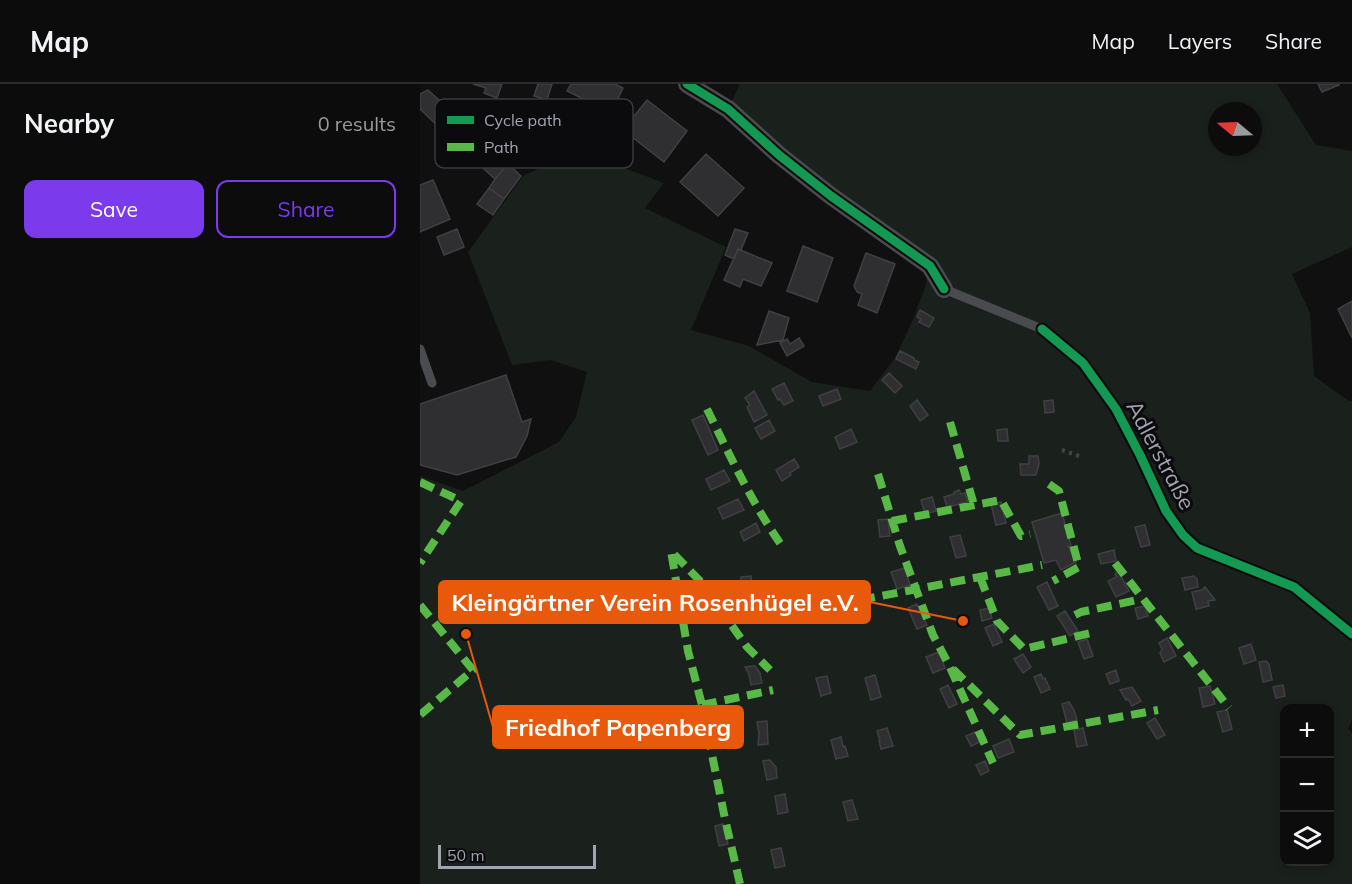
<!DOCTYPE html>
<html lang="en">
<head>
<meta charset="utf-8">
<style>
	body { margin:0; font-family:Mulish,sans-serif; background:#1a1a1a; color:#f1f3f6 }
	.controls { position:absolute; right:18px; bottom:18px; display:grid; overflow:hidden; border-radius:12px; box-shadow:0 3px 9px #0003 }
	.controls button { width:54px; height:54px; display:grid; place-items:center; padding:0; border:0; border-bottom:2px solid #2c2c2d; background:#0c0c0c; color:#f1f3f6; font:30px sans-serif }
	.compass { position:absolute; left:788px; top:18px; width:54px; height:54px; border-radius:50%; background:#0c0c0c; box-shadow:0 3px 9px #0003; rotate:289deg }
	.scale { position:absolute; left:18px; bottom:15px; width:158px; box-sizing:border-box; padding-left:6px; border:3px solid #a1a4b1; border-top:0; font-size:16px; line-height:21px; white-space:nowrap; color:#a1a4b1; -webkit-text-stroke:4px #0b0a0c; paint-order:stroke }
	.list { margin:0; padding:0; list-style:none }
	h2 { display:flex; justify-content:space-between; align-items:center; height:78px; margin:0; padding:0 24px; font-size:26px }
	h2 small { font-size:20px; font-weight:400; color:#9a9b9d }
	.actions { display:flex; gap:12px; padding:18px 24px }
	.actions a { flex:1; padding:14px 0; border:2px solid #7c3aed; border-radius:12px; text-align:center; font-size:21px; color:#7c3aed }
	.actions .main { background:#7c3aed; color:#fff }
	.icon { flex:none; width:33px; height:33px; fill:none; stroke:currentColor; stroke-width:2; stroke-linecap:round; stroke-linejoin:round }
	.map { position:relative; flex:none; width:932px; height:800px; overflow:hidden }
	header { display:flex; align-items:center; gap:36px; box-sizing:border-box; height:84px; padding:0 30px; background:#0c0c0c; border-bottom:2px solid #2c2c2d }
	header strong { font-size:28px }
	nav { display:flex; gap:33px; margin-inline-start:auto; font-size:21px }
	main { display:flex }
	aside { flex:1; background:#0c0c0c }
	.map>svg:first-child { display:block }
	.green { fill:#1a201b; fill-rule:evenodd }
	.building { fill:#2f2f31; stroke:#404044; stroke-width:1.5 }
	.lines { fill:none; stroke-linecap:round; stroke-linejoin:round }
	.path { stroke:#46464a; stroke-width:4; stroke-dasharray:3 4.5; stroke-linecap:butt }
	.service { stroke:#4a4b50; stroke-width:9 }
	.minor { stroke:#4a4b50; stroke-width:18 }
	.quiet { stroke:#58b947; stroke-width:8; stroke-dasharray:15 8; stroke-linecap:butt }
	.cycleway-casing { stroke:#0b0a0c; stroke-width:13 }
	.cycleway { stroke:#139951; stroke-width:9 }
	.labels { text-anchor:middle; stroke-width:6; stroke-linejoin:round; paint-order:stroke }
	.street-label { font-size:22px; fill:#a1a4b1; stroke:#0b0a0c }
	.key { fill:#0b0a0c; stroke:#38383e; stroke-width:1.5 }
	.key-label { font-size:16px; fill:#a1a4b1 }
	.leader { fill:none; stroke:#e8590c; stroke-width:2 }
	.callout-dot { fill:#e8590c; stroke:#0b0a0c; stroke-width:2 }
	.callout { fill:#e8590c; stroke:#e8590c; stroke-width:2 }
	.callout-label { font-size:24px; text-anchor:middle; font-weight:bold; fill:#fff }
</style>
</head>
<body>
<header>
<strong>Map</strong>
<nav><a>Map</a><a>Layers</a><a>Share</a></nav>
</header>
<main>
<aside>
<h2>Nearby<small>0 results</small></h2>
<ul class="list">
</ul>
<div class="actions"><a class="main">Save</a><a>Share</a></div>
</aside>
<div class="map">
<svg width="932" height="800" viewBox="0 0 932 800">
	<rect width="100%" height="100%" fill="#101010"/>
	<path class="green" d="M 320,0 L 857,0 L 896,61 L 932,67 L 932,163 L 872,190 L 890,229 L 894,292 L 929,317 L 932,317 L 932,636 L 928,645 L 932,649 L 932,800 L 0,800 L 0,392 L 43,407 L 139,358 L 156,333 L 167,288 L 131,276 L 92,281 L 48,168 L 103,92 L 157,66 L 244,99 L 225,124 L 306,163 L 271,246 L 329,262 L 392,298 L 450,307 L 475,274 L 492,238 L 505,203 L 510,182 L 308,25 ZM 797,27 L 833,27 L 833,63 L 797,63 ZM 864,624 L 910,624 L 910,778 L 864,778 Z"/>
	<path class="building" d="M 53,0 L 82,0 L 77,14 L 64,9 L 66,4 Z
		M 118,0 L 132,0 L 127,16 L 114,12 Z
		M 151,0 L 195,0 L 203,4 L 191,29 L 147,7 Z
		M 898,0 L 919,0 L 919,1 L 902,8 Z
		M 8,6 L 74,67 L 54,76 L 0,25 L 0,10 Z
		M 227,16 L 267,47 L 244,78 L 203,46 Z
		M 74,67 L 88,80 L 75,95 L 54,76 Z
		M 286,70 L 324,104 L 298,132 L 260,98 Z
		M 88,80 L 101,92 L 84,115 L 69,104 L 75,95 Z
		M 13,96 L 30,135 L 0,148 L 0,101 Z
		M 69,104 L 84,115 L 73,131 L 57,120 Z
		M 37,145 L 44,163 L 24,171 L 17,153 Z
		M 315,145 L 328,149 L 321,166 L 318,165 L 314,175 L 305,171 Z
		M 383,162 L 413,174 L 397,218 L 367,207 Z
		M 318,165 L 352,179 L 341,202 L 323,195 L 320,203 L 304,196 Z
		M 446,169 L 475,180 L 457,229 L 438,221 L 442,210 L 437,208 L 434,202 Z
		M 932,217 L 932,254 L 918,225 Z
		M 500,226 L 514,234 L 509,243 L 499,238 L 501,235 L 497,233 Z
		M 349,227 L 369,234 L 363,256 L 337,261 Z
		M 379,254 L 384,262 L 367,272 L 360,259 L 367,255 L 370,260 Z
		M 480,267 L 494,274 L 494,276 L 499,278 L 496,285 L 476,275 Z
		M 469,289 L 482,302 L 475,309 L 462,296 Z
		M 86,291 L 102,338 L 111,335 L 107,352 L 96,373 L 37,391 L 0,381 L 0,320 Z
		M 364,299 L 373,317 L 364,321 L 360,315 L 358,316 L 352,305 Z
		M 417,305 L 421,315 L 403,322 L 399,312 Z
		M 334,307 L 347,331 L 334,338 L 327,323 L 330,321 L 325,314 Z
		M 497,316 L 508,331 L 500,337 L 490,322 Z
		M 633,316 L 634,328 L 625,329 L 624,317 Z
		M 283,331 L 298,366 L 288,371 L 272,336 Z
		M 349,336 L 355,347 L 341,355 L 335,344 Z
		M 431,345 L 437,358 L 420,365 L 415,353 Z
		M 587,345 L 588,357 L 578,357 L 577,346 Z
		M 609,372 L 618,372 L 619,380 L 616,391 L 601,391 L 600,380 L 609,380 Z
		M 374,375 L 379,383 L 370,389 L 371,391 L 362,397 L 356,386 Z
		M 304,386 L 310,397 L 291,406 L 286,395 Z
		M 539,406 L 541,410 L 545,409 L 548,418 L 527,423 L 524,413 L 534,410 L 534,408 Z
		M 512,413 L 516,427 L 505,430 L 501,416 Z
		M 318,415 L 324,426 L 303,435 L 298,424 Z
		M 581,418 L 586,439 L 576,441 L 571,420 Z
		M 642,429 L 651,462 L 648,462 L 656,478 L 641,486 L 636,476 L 624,479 L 612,438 Z
		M 468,435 L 470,452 L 460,453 L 458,436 Z
		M 336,439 L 340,448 L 324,457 L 320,448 Z
		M 725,441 L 730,461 L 721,463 L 715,443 Z
		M 540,451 L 546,472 L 536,474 L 530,453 Z
		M 694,466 L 696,477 L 681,480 L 678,470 Z
		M 485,484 L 490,501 L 477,505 L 471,488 Z
		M 698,487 L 709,507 L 696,513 L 688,497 L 697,493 L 695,490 Z
		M 331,492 L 333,506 L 316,508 L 315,498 L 321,497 L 321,493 Z
		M 774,492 L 777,495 L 778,503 L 765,506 L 762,494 Z
		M 627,498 L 638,522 L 629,526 L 617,503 Z
		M 785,503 L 795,516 L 788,517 L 789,522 L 776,525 L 772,508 L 782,506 Z
		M 497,520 L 507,541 L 497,545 L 488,524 Z
		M 725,522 L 728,532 L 718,535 L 715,524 Z
		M 569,524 L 572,534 L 562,537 L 560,526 Z
		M 645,527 L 658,547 L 650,552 L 637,532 Z
		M 574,540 L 582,558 L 573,562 L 565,544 Z
		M 747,554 L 756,572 L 744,578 L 740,569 L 742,565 L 739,559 Z
		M 667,555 L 673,572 L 664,575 L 658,558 Z
		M 831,560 L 836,576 L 824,580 L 819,564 Z
		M 519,568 L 525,584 L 513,589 L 506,573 Z
		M 603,570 L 611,583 L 603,589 L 594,575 Z
		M 846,577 L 849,580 L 852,596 L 843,598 L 839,578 Z
		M 335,582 L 340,589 L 342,599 L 331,601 L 329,590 L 325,583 Z
		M 696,586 L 699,597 L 690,600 L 686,590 Z
		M 621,590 L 623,595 L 625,594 L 630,605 L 621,609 L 614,593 Z
		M 455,591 L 461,613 L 451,616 L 445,594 Z
		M 407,592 L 411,609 L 401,612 L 396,594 Z
		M 528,601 L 537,620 L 529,624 L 520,605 Z
		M 863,601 L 865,612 L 856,614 L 853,603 Z
		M 790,602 L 795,620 L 783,623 L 779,604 Z
		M 712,603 L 721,617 L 712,622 L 708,615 L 706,616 L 700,606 Z
		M 649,618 L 654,626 L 657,636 L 647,639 L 642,620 Z
		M 807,626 L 812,645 L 803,648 L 797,628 Z
		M 735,634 L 745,651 L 737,655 L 727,639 Z
		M 347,637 L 348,660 L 338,661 L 339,649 L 337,638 Z
		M 467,644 L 473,662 L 461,665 L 459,657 L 460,657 L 457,647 Z
		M 663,644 L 667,661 L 657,663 L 654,646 Z
		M 555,648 L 560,658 L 551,662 L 546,652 Z
		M 421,653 L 423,663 L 425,662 L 428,672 L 416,675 L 411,656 Z
		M 589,655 L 594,668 L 578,674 L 573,662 Z
		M 350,676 L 356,683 L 357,694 L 347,696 L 343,677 Z
		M 565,677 L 569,687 L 561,691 L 556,681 Z
		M 365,710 L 368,728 L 358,730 L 355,712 Z
		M 432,716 L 438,735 L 428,737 L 423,718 Z
		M 303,740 L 308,760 L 299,762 L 295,742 Z
		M 361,764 L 365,782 L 355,784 L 351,766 Z"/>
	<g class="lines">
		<path class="path" d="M 642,366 L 659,372"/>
		<path class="service" d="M 524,205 L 622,245 L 663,279 L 696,325 L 720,371 L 746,427 L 763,451 L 777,464 L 874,503 L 932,550
			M 0,265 L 12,299"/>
		<path class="minor" d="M 267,0 L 308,25 L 359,71 L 411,112 L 510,182 L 524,205"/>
		<path class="quiet" d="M 287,325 C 310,372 332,419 362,462
			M 530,338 L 554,421
			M 458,390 L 480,462 L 513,551 L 529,581 L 573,679
			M 0,398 L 41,417 L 0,479
			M 629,400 L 639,407 L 659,483 L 633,497
			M 472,437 L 581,416 L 601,452 L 610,450
			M 695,479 L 809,624
			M 560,493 L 577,537 L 604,565 L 671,549
			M 440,516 L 622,481
			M 0,521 L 53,586 L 0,631
			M 655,531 L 661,528 L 722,515
			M 533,585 L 600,651 L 738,626
			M 282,621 L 353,606
			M 320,800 L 305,735 L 282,621 L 268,567 L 251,467 L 281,498 L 327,563 L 350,586"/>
		<defs>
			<path id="cycleway" d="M 267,0 L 308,25 L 359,71 L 411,112 L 510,182 L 524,205
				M 622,245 L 663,279 L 696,325 L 720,371 L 746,427 L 763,451 L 777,464 L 874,503 L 932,550"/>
		</defs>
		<use href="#cycleway" class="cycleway-casing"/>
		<use href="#cycleway" class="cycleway"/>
	</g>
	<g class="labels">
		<g class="street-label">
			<text transform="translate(741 371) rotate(62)" y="8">Adlerstraße</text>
		</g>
	</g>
	<rect x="15" y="15" width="198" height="69" rx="9" class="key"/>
	<rect x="27" y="32" width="27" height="8" fill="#139951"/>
	<rect x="27" y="59" width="27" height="8" fill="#58b947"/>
	<g class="key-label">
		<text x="64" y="42">Cycle path</text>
		<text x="64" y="69">Path</text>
	</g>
	<path class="leader" d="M543 537L450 518M46 550L73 643"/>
	<g class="callout-dot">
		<circle cx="543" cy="537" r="6"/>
		<circle cx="46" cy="550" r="6"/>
	</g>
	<g class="callout">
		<rect x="19" y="497" width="431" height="42" rx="6"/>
		<rect x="73" y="622" width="250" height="42" rx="6"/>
	</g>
	<g class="callout-label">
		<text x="235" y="527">Kleingärtner Verein Rosenhügel e.V.</text>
		<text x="198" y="652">Friedhof Papenberg</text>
	</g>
</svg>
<div class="controls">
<button>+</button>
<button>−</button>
<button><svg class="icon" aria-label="layers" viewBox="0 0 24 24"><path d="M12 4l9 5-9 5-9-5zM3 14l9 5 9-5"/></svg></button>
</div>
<svg class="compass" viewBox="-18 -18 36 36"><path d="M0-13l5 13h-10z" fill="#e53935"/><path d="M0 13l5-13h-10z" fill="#9a9b9d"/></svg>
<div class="scale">50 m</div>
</div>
</main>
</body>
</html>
